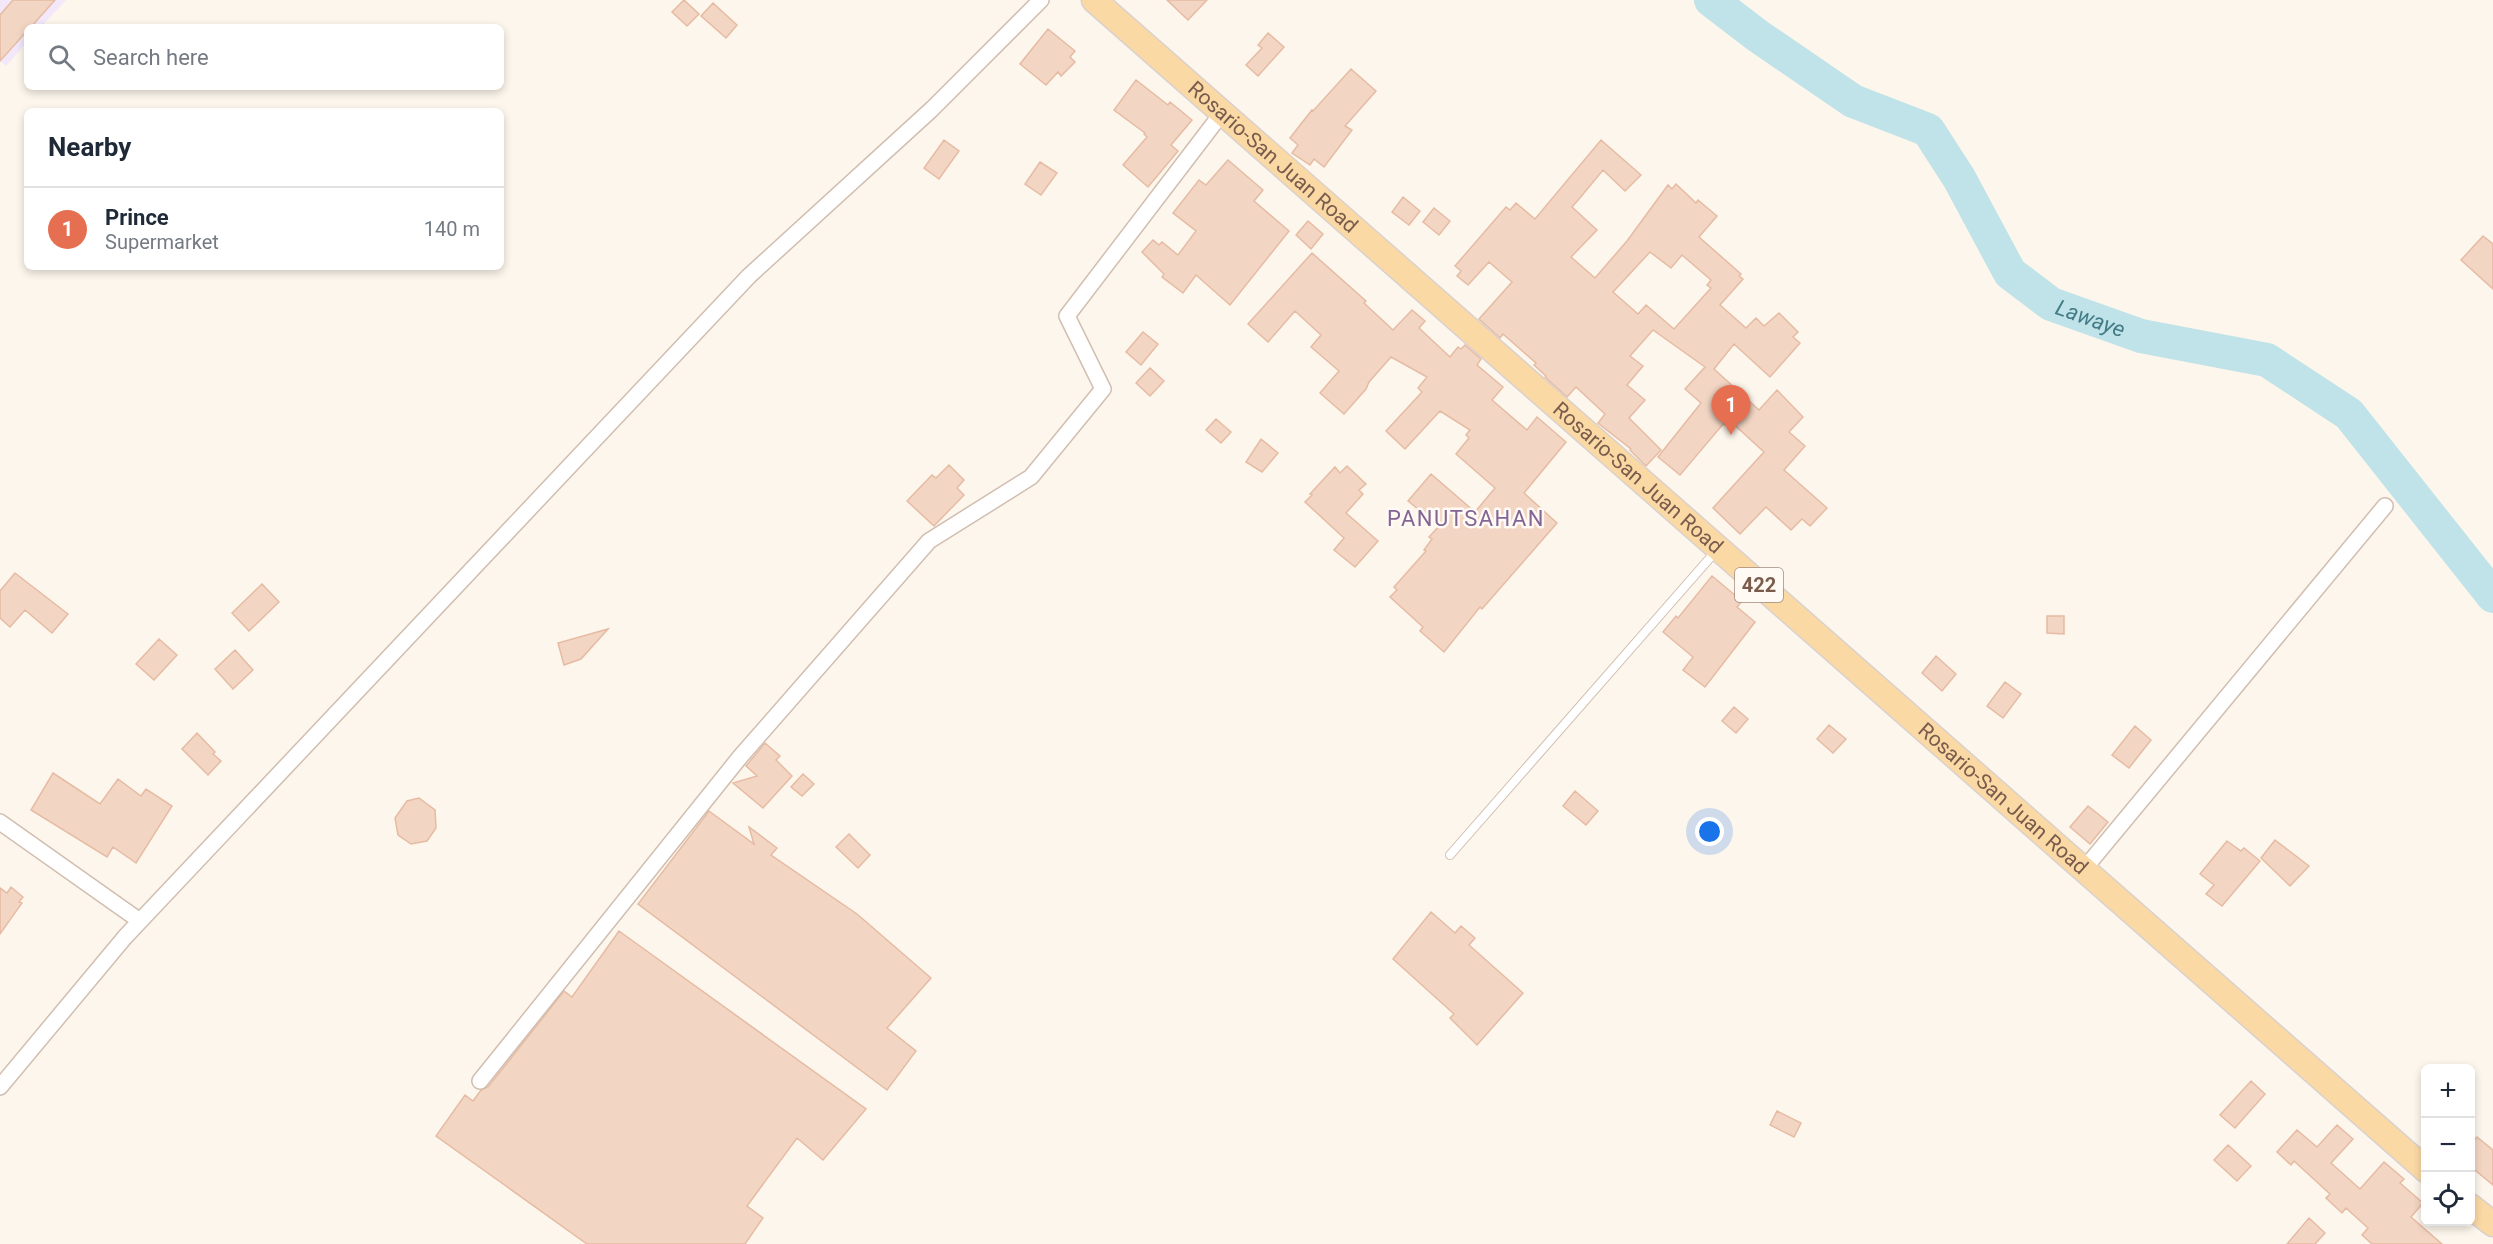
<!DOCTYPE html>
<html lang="en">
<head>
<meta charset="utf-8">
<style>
	body { margin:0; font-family:Roboto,sans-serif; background:#f2f2f3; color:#1f2937 }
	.controls { position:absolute; right:18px; bottom:18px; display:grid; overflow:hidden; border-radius:9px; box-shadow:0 3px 9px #0003 }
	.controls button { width:54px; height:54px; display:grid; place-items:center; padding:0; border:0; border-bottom:2px solid #e0e1e3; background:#fff; color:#1f2937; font:30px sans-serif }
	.you { position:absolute; left:1710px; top:832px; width:21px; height:21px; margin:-15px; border:4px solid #fff; border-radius:50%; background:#1a73e8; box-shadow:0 0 0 9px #1a73e833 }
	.badge { display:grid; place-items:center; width:39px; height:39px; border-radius:50%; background:#e76f51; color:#fff; font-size:20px; font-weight:700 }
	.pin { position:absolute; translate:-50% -50px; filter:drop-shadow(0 2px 3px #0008) }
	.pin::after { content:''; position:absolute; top:32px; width:21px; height:18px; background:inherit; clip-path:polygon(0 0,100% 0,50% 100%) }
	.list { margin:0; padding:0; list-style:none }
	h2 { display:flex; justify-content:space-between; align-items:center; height:78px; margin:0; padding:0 24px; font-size:26px }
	h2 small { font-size:20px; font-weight:400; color:#747a83 }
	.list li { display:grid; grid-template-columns:39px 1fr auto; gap:18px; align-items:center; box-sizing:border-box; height:84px; padding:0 24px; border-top:2px solid #e0e1e3 }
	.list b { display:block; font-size:22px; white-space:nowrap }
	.list p { margin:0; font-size:20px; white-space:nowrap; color:#747a83 }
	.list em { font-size:20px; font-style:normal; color:#747a83 }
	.icon { flex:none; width:33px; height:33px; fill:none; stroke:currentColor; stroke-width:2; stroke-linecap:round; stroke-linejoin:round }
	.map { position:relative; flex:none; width:2493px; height:1244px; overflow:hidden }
	.search { position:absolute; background:#fff; box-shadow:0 3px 9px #0003; left:24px; top:24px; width:480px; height:66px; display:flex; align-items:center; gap:15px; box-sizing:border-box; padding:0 21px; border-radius:9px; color:#747a83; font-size:22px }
	.panel { position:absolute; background:#fff; box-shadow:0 3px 9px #0003; left:24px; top:108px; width:480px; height:162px; border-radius:9px }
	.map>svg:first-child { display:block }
	.education { fill:#f3e8fa }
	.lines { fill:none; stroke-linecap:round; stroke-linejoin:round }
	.river { stroke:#bfe3e8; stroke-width:34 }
	.building { fill:#f3d5c3; stroke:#e6bba3; stroke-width:1.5; fill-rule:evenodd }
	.lane-casing { stroke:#d1beb0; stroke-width:10 }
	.street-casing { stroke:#d1beb0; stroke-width:18 }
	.primary-casing { stroke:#dad1cd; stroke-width:27 }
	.lane { stroke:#fff; stroke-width:8 }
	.street { stroke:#fff; stroke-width:15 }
	.primary { stroke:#fbd9a5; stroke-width:24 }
	.labels { text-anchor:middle; stroke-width:5; stroke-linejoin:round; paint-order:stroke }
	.shield { fill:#fffaf3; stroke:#a28b7f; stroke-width:1.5 }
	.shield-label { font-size:20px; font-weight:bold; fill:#7a5c4d }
	.street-label { font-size:21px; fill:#7a5c4d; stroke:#fffaf3 }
	.water-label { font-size:22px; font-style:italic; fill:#437c86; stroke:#fffaf3 }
	.neighbourhood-label { font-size:22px; letter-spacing:1.5px; fill:#846695; stroke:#fffaf3 }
</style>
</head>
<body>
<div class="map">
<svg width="2493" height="1244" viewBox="0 0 2493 1244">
	<rect width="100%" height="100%" fill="#fdf6ec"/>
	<path class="education" d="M 0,0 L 66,0 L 41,27 L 27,27 L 27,42 L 6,66 L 0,61 Z"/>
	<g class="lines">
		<path class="river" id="s1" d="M 1711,0 L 1758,36 L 1853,101 L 1928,130 L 1959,178 L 2010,273 L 2051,304 L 2141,336 L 2267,360 L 2349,414 L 2493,596"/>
	</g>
	<path class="building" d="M 13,0 L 55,0 L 31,27 L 27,27 L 27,31 L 0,61 L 0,15 Z
		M 684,0 L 699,14 L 687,26 L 672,12 Z
		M 1167,0 L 1207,0 L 1188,20 Z
		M 713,3 L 737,25 L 726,38 L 701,16 Z
		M 1048,29 L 1075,51 L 1070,57 L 1075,62 L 1061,76 L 1058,72 L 1046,85 L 1020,64 Z
		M 1268,33 L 1284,47 L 1258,76 L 1246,65 L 1262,48 L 1258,45 Z
		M 1351,69 L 1376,91 L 1345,126 L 1352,130 L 1324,167 L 1314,159 L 1310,165 L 1292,153 L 1298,145 L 1290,138 L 1312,110 L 1313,111 Z
		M 1136,80 L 1168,105 L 1170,102 L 1192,120 L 1171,145 L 1178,151 L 1148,187 L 1123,165 L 1147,137 L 1144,134 L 1145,133 L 1114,110 Z
		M 944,140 L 959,151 L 939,179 L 924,168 Z
		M 1601,140 L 1641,175 L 1625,191 L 1603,170 L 1579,199 L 1572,207 L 1597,230 L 1571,257 L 1595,278 L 1627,241 L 1668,185 L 1672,189 L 1676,184 L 1696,203 L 1698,200 L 1717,216 L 1699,237 L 1741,274 L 1739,276 L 1743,279 L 1720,305 L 1746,328 L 1756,318 L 1764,326 L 1779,313 L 1798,332 L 1793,337 L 1800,343 L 1770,377 L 1734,344 L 1714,369 L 1759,410 L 1777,390 L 1803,417 L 1789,432 L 1805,446 L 1784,470 L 1827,508 L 1810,526 L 1802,519 L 1791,530 L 1766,507 L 1740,534 L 1713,508 L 1764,452 L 1729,420 L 1725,425 L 1724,423 L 1680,475 L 1658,457 L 1701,403 L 1685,389 L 1705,367 L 1653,330 L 1630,356 L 1643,366 L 1627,385 L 1645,400 L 1629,418 L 1661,450 L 1646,466 L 1630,450 L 1631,449 L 1598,423 L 1605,414 L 1576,387 L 1567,397 L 1545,377 L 1546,376 L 1534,365 L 1536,363 L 1503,334 L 1500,338 L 1479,319 L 1512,282 L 1489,262 L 1468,285 L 1457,276 L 1461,271 L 1455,266 L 1506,207 L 1510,210 L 1516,203 L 1535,219 ZM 1650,252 L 1671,268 L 1682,255 L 1711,280 L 1707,285 L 1711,288 L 1674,329 L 1646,305 L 1638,314 L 1613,292 Z
		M 1228,160 L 1263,190 L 1254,201 L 1289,231 L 1230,305 L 1196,275 L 1183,293 L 1162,277 L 1164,274 L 1142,252 L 1153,240 L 1159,245 L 1162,242 L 1178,255 L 1196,231 L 1173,213 L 1199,180 L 1206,185 Z
		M 1040,162 L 1057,173 L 1041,195 L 1025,184 Z
		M 1403,197 L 1420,211 L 1409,225 L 1392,212 Z
		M 1434,208 L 1450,221 L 1439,235 L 1423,222 Z
		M 1308,221 L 1323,234 L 1311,249 L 1296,235 Z
		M 2483,236 L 2493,244 L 2493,289 L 2461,260 Z
		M 1312,253 L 1366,301 L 1364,303 L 1393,330 L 1412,310 L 1425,321 L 1419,328 L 1450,357 L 1458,347 L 1461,349 L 1465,345 L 1481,359 L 1477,365 L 1503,387 L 1492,400 L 1527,430 L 1537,417 L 1566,442 L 1524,493 L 1557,523 L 1482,609 L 1480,607 L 1444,652 L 1420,631 L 1423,627 L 1390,597 L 1397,590 L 1394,587 L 1426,551 L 1424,550 L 1432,539 L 1429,537 L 1439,526 L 1408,501 L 1431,474 L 1475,512 L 1495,488 L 1456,454 L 1469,438 L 1466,435 L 1470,430 L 1440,411 L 1405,449 L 1386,431 L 1422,392 L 1418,388 L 1427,377 L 1391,357 L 1369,382 L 1366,389 L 1344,414 L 1320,393 L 1339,371 L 1311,347 L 1321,335 L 1295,311 L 1268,342 L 1248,324 Z
		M 1143,332 L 1158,344 L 1141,365 L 1126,352 Z
		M 1150,368 L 1164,381 L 1150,396 L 1136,383 Z
		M 1216,419 L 1231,432 L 1221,443 L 1206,430 Z
		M 1261,439 L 1278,453 L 1262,472 L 1246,462 Z
		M 949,465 L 964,480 L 957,488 L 964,495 L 934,526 L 907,501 L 932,475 L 936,478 Z
		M 1347,466 L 1366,484 L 1359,490 L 1363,494 L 1346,513 L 1378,541 L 1355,567 L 1334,550 L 1344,538 L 1305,502 L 1312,495 L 1310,494 L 1335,467 L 1340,473 Z
		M 15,573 L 68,614 L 52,633 L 25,610 L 10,627 L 0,618 L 0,591 Z
		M 1712,576 L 1742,601 L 1737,607 L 1755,622 L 1705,687 L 1683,670 L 1693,657 L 1663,632 L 1676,616 L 1678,618 Z
		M 262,584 L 279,602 L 249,631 L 232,613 Z
		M 2047,616 L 2064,616 L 2064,634 L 2047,633 Z
		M 608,629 L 581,659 L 564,665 L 558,643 Z
		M 159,639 L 177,655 L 154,680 L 136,664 Z
		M 235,650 L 253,670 L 233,689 L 215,669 Z
		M 1936,656 L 1956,674 L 1942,691 L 1922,673 Z
		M 2005,682 L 2021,694 L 2003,718 L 1987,706 Z
		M 1734,707 L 1748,719 L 1736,733 L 1722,721 Z
		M 1829,725 L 1846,739 L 1833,753 L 1817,739 Z
		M 2135,726 L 2151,740 L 2129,768 L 2112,755 Z
		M 197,733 L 215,752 L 213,754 L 221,761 L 208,775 L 182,749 Z
		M 765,743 L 780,756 L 776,760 L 792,776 L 763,808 L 733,783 L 757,776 L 746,766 Z
		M 53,773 L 100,804 L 118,779 L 141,796 L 146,789 L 172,806 L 136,863 L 113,847 L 107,857 L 31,810 Z
		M 803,774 L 814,784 L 802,796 L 791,787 Z
		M 1575,791 L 1598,811 L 1586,825 L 1563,806 Z
		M 419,798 L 435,810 L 436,828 L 427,841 L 411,844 L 398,835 L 395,818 L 407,801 Z
		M 2088,806 L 2108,822 L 2090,844 L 2070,827 Z
		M 709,811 L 754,844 L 749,827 L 777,848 L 771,855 L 857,914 L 931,978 L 887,1028 L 916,1051 L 887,1090 L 638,904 Z
		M 849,834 L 870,855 L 858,868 L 836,847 Z
		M 2275,840 L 2309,866 L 2290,886 L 2261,858 Z
		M 2227,841 L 2241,851 L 2244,848 L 2260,861 L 2222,906 L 2206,894 L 2214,885 L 2200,874 Z
		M 11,887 L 23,897 L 19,902 L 22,903 L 0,934 L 0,888 L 7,893 Z
		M 1431,912 L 1455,933 L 1461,926 L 1475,938 L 1469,945 L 1523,993 L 1477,1045 L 1450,1018 L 1454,1014 L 1393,959 Z
		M 619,931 L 866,1109 L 823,1160 L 797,1138 L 747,1206 L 763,1218 L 745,1244 L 587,1244 L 436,1136 L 465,1095 L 473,1101 L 481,1090 L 488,1087 L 564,991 L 572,997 Z
		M 2251,1081 L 2265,1094 L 2235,1128 L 2220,1115 Z
		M 1777,1111 L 1801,1123 L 1794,1137 L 1770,1125 Z
		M 2337,1125 L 2353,1139 L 2331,1163 L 2360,1189 L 2384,1162 L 2404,1179 L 2400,1183 L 2423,1203 L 2411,1217 L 2442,1244 L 2372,1244 L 2362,1235 L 2368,1228 L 2346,1208 L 2342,1213 L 2326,1198 L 2330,1194 L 2294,1161 L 2291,1165 L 2277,1152 L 2297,1130 L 2317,1147 Z
		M 2477,1137 L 2493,1150 L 2493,1185 L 2470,1166 L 2470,1145 Z
		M 2228,1145 L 2251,1166 L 2237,1181 L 2214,1160 Z
		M 2309,1218 L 2325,1233 L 2315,1244 L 2287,1244 Z"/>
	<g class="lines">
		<defs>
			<path id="lane" d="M 1450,855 L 1716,551"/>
			<path id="street" d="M 0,822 L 140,921
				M 2085,868 L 2385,506
				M 480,1081 L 740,757 L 929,541 L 1031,477 L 1103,389 L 1067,316 L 1222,113
				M 0,1087 L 125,937 L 749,276 L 932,109 L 1041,0"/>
			<g id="primary">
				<path id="s2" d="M 1094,0 L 2426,1170"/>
				<path d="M 2470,1206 L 2493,1224"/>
			</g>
		</defs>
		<use href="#lane" class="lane-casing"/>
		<use href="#street" class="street-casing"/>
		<use href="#primary" class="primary-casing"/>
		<use href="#lane" class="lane"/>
		<use href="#street" class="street"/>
		<use href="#primary" class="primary"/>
	</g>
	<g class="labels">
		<rect class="shield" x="1735" y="568" width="48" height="34" rx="4.5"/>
		<g class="shield-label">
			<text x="1759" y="592">422</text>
		</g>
		<g class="street-label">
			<text dy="7" stroke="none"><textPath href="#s2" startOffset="238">Rosario-San Juan Road</textPath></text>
			<text dy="7" stroke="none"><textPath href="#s2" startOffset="724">Rosario-San Juan Road</textPath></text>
			<text dy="7" stroke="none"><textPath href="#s2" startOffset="1210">Rosario-San Juan Road</textPath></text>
		</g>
		<g class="water-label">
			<text dy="8" stroke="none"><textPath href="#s1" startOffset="513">Lawaye</textPath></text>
		</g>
		<g class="neighbourhood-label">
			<text x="1466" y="526">PANUTSAHAN</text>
		</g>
	</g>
</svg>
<div class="controls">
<button>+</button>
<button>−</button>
<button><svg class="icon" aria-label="locate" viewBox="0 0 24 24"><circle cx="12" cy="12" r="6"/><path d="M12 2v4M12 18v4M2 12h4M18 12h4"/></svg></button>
</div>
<div class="you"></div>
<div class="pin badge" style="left:1731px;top:435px">1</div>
<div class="search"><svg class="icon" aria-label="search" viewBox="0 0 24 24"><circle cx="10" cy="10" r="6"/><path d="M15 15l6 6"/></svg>Search here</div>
<section class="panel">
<h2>Nearby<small></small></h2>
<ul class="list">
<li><span class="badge">1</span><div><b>Prince</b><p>Supermarket</p></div><em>140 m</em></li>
</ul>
</section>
</div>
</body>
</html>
